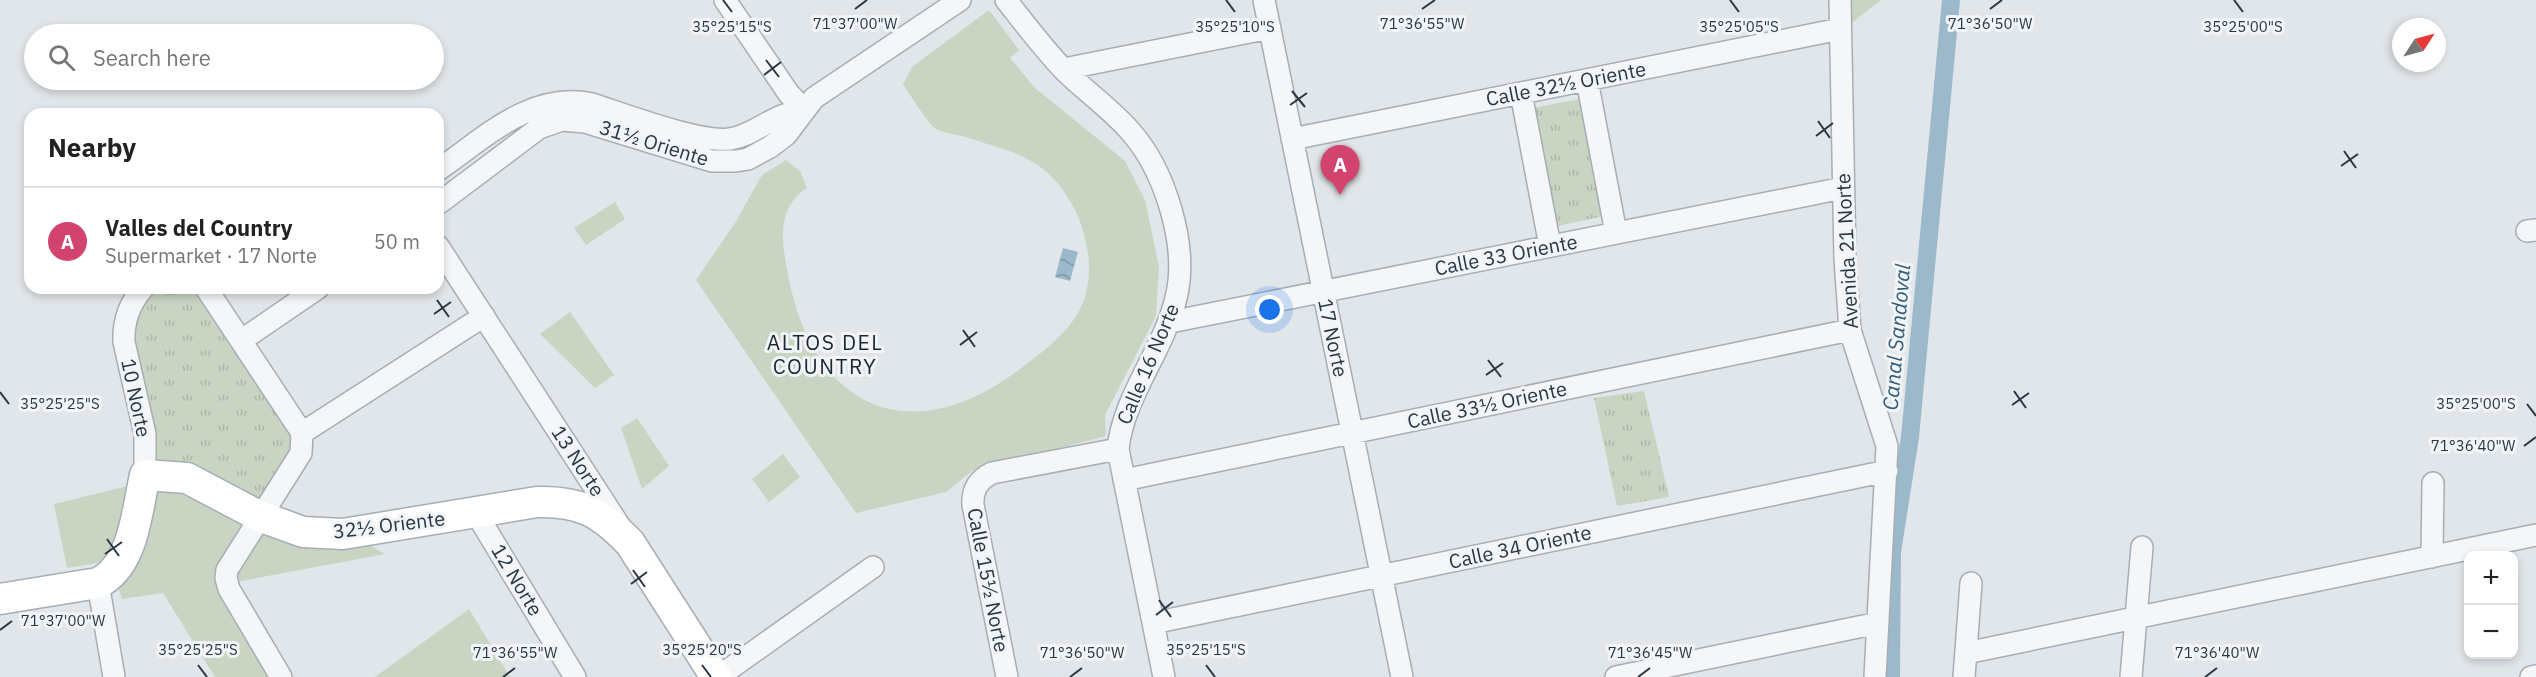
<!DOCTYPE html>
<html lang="en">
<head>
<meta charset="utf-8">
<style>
	body { margin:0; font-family:"IBM Plex Sans",sans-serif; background:#f6f6f6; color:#222 }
	.controls { position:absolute; right:18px; bottom:18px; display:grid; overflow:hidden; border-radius:12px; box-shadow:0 3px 9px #0003 }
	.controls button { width:54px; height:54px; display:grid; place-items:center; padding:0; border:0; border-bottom:2px solid #e0e0e0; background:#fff; color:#222; font:30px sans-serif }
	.compass { position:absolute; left:2392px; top:18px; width:54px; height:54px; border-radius:50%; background:#fff; box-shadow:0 3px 9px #0003; rotate:54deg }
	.you { position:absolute; left:1270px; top:310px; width:21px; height:21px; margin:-15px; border:4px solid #fff; border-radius:50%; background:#1a73e8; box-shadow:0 0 0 9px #1a73e833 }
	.badge { display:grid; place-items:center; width:39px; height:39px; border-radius:50%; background:#d2446e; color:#fff; font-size:20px; font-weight:700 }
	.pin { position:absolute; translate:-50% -50px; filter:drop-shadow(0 2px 3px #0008) }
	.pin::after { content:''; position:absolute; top:32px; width:21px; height:18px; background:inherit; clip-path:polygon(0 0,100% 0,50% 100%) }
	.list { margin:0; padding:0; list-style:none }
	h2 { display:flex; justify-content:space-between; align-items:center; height:78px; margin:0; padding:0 24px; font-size:26px }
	h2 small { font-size:20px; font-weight:400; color:#767676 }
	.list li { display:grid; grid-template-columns:39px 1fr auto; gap:18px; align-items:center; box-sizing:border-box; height:108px; padding:0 24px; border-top:2px solid #e0e0e0 }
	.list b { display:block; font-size:22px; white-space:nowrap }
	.list p { margin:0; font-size:20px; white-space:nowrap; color:#767676 }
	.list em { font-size:20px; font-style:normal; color:#767676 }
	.icon { flex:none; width:33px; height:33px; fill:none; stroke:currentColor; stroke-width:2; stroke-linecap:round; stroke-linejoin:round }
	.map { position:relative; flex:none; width:2536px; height:677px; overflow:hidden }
	.search { position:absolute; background:#fff; box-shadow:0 3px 9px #0003; left:24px; top:24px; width:420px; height:66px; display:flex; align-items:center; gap:15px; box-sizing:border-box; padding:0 21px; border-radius:33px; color:#767676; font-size:22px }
	.panel { position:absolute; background:#fff; box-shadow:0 3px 9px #0003; left:24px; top:108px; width:420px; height:186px; border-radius:18px }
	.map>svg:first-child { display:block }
	.grass { fill:#c9d4c2 }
	.park { fill:url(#park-tufts) }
	.water { fill:url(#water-waves) }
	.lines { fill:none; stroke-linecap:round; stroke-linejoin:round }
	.canal { stroke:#9cb9cb; stroke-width:18 }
	.street-casing { stroke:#a6aeb5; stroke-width:24 }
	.secondary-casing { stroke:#a6aeb5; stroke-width:33 }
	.street { stroke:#f4f6f8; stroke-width:21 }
	.secondary { stroke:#fff; stroke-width:30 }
	.ticks { fill:none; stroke:#293643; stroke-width:2 }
	.labels { text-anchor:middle; stroke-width:6; stroke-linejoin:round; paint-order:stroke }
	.street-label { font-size:20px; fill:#293643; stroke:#f1f5f8 }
	.water-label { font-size:21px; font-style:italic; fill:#325b78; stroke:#f1f5f8 }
	.neighbourhood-label { font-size:21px; letter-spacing:1.5px; fill:#1b2733; stroke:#f1f5f8 }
	.ticks-label { font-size:15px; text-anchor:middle; fill:#293643; stroke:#f1f5f8; stroke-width:6; stroke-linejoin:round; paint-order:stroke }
</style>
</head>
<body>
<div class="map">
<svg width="2536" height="677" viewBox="0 0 2536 677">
	<defs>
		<pattern id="park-tufts" width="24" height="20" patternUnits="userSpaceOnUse" patternTransform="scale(1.5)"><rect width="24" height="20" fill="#c9d4c2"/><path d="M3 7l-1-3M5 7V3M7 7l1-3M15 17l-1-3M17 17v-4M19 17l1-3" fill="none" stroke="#adb7a8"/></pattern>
		<pattern id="water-waves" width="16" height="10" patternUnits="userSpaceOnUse" patternTransform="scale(1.5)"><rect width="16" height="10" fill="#9cb9cb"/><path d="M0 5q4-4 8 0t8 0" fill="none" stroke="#7f97a6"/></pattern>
	</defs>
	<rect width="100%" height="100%" fill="#e1e6ea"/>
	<path class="grass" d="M 989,10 L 1019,50 L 1010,58 L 1035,88 L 1125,161 L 1145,200 L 1159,267 L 1156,316 L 1105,415 L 1106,436 L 972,471 L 946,492 L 856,513 L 696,280 L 735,223 L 762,175 L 786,160 L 800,171 L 807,188 C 778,206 781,239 787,269 C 810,405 906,455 1020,369 C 1044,351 1073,330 1084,300 C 1094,270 1088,236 1074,208 C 1047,157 1015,153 965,137 C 956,134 942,133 935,128 C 927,122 909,93 903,84 L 912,67 Z
		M 615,202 L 625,219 L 586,245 L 574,228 Z
		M 570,312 L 614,375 L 595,388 L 540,334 Z
		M 637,418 L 669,466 L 642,489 L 621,428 Z
		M 783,454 L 800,477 L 769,502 L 752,479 Z
		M 129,476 L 158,478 L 368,544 L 385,554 L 220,585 L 272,677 L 215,677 L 163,593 L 122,599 L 110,561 L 67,568 L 54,504 L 128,486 Z
		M 469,609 L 510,677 L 375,677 Z"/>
	<path class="park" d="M 1848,0 L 1881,0 L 1849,25 Z
		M 1580,99 L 1604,216 L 1554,227 L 1532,108 Z
		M 153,288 L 199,288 L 295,435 L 294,452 L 258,506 L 151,469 L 130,326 Z
		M 1644,391 L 1669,497 L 1617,506 L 1594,398 Z"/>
	<path class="water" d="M 1063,248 L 1078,252 L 1070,281 L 1055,277 Z"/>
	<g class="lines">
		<path class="canal" d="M 1891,677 L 1892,552 L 1910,437 L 1951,0"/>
		<defs>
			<path id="street" d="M 725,0 L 789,94 L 805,110
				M 1006,0 C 1025,24 1043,48 1064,70 C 1085,91 1111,109 1131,132 C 1165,171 1189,246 1176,298 C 1164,350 1123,397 1118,449 L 1164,677
				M 1264,0 L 1402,677
				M 1840,0 L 1845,259 L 1850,330 L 1887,446 L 1875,677
				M 1064,69 L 1270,28
				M 1587,80 L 1616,233
				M 1521,93 L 1550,246
				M 1292,139 L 1840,29
				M 438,170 C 485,138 531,91 592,104 C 623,114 700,143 730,139 C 750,136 765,122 784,115 L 791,113 L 801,115
				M 438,204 L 539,128 L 562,120 L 585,122 L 712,161 L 736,161 L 748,159 L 770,147 L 786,135 L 814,98 L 960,0
				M 2527,231 L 2536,230
				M 438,246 L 619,525
				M 143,288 C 129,304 123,321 124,342 L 145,434 L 145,475
				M 206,288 L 302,433 L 301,453 L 227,570 L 226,578 L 229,589 L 281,677
				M 1170,322 L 1843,188
				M 242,340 L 318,288
				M 302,433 L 484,316
				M 1124,480 L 1850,330
				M 476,513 L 575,677
				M 2432,557 L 2433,483
				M 98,583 L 114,677
				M 1153,623 L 1887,471
				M 1966,653 L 2536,535
				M 718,677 L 873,567
				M 1007,677 L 973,505 C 972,490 978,480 992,473 L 1118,449
				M 1616,677 L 1878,623
				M 1964,677 L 1971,583
				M 2131,677 L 2142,547
				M 2531,677 L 2536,676"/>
			<path id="secondary" d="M 0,599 L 98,583 C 134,566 137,510 145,475 L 187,478 L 259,516 L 303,532 L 343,534 L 537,502 C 581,501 600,512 630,543 L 716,677"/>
		</defs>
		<use href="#street" class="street-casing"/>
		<use href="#secondary" class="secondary-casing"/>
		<use href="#street" class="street"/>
		<use href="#secondary" class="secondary"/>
	</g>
	<path class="ticks" d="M 723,0 L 732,12M 1226,0 L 1235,12M 1730,0 L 1739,12M 2234,0 L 2243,12M 855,9 L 867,0M 1422,9 L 1435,0M 1990,9 L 2002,0M 766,60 L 779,77M 764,75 L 781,62M 1292,91 L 1305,107M 1290,105 L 1307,93M 1818,121 L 1830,138M 1816,136 L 1833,123M 2344,151 L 2356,168M 2341,166 L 2358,154M 437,300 L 449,317M 434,314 L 451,302M 963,330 L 975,347M 960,345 L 977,332M 1488,360 L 1501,377M 1486,375 L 1503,363M 2014,391 L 2026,408M 0,392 L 9,404M 2527,404 L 2536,416M 2012,405 L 2029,393M 2524,446 L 2536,437M 107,539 L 119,556M 105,554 L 122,542M 633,570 L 645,587M 631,584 L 647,572M 1159,600 L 1171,617M 1156,615 L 1173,602M 0,630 L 12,621M 198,665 L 207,677M 702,665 L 711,677M 1206,665 L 1215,677M 503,677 L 515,668M 1070,677 L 1082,668M 1638,677 L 1650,668M 2205,677 L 2217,668"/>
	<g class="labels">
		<g class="street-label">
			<text transform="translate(1566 84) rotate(-11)" y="7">Calle 32½ Oriente</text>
			<text transform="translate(654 143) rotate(17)" y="7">31½ Oriente</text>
			<text transform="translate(1847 251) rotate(-93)" y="7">Avenida 21 Norte</text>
			<text transform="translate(1506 255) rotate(-11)" y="7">Calle 33 Oriente</text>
			<text transform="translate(1333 338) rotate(78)" y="7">17 Norte</text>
			<text transform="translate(1148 364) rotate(-67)" y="7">Calle 16 Norte</text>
			<text transform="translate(136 398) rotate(78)" y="7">10 Norte</text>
			<text transform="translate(1487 405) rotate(-12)" y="7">Calle 33½ Oriente</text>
			<text transform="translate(578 461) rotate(57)" y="7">13 Norte</text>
			<text transform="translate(389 525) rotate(-7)" y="7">32½ Oriente</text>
			<text transform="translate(1520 547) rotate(-12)" y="7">Calle 34 Oriente</text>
			<text transform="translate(517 580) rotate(59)" y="7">12 Norte</text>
			<text transform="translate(988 580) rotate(79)" y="7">Calle 15½ Norte</text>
		</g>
		<g class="water-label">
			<text transform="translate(1897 337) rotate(-85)" y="7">Canal Sandoval</text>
		</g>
		<g class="neighbourhood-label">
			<text x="825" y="350">ALTOS DEL<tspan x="825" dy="24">COUNTRY</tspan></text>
		</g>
	</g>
	<g class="ticks-label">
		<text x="855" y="29">71°37'00"W</text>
		<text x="1422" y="29">71°36'55"W</text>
		<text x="1990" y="29">71°36'50"W</text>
		<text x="732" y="32">35°25'15"S</text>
		<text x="1235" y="32">35°25'10"S</text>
		<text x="1739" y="32">35°25'05"S</text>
		<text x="2243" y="32">35°25'00"S</text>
		<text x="2476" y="409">35°25'00"S</text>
		<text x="60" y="409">35°25'25"S</text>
		<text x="2473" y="451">71°36'40"W</text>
		<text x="63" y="626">71°37'00"W</text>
		<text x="198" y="655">35°25'25"S</text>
		<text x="702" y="655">35°25'20"S</text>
		<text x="1206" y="655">35°25'15"S</text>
		<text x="515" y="658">71°36'55"W</text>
		<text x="1082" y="658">71°36'50"W</text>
		<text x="1650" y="658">71°36'45"W</text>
		<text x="2217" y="658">71°36'40"W</text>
	</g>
</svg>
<div class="controls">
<button>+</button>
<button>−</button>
</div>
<svg class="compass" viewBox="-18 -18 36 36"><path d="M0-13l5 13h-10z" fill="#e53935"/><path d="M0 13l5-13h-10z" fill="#767676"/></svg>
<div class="you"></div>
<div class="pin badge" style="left:1340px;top:195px">A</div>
<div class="search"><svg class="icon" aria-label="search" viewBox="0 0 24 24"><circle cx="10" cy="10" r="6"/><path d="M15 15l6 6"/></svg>Search here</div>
<section class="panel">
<h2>Nearby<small></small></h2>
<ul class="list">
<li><span class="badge">A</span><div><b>Valles del Country</b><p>Supermarket · 17 Norte</p></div><em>50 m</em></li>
</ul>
</section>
</div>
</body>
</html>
